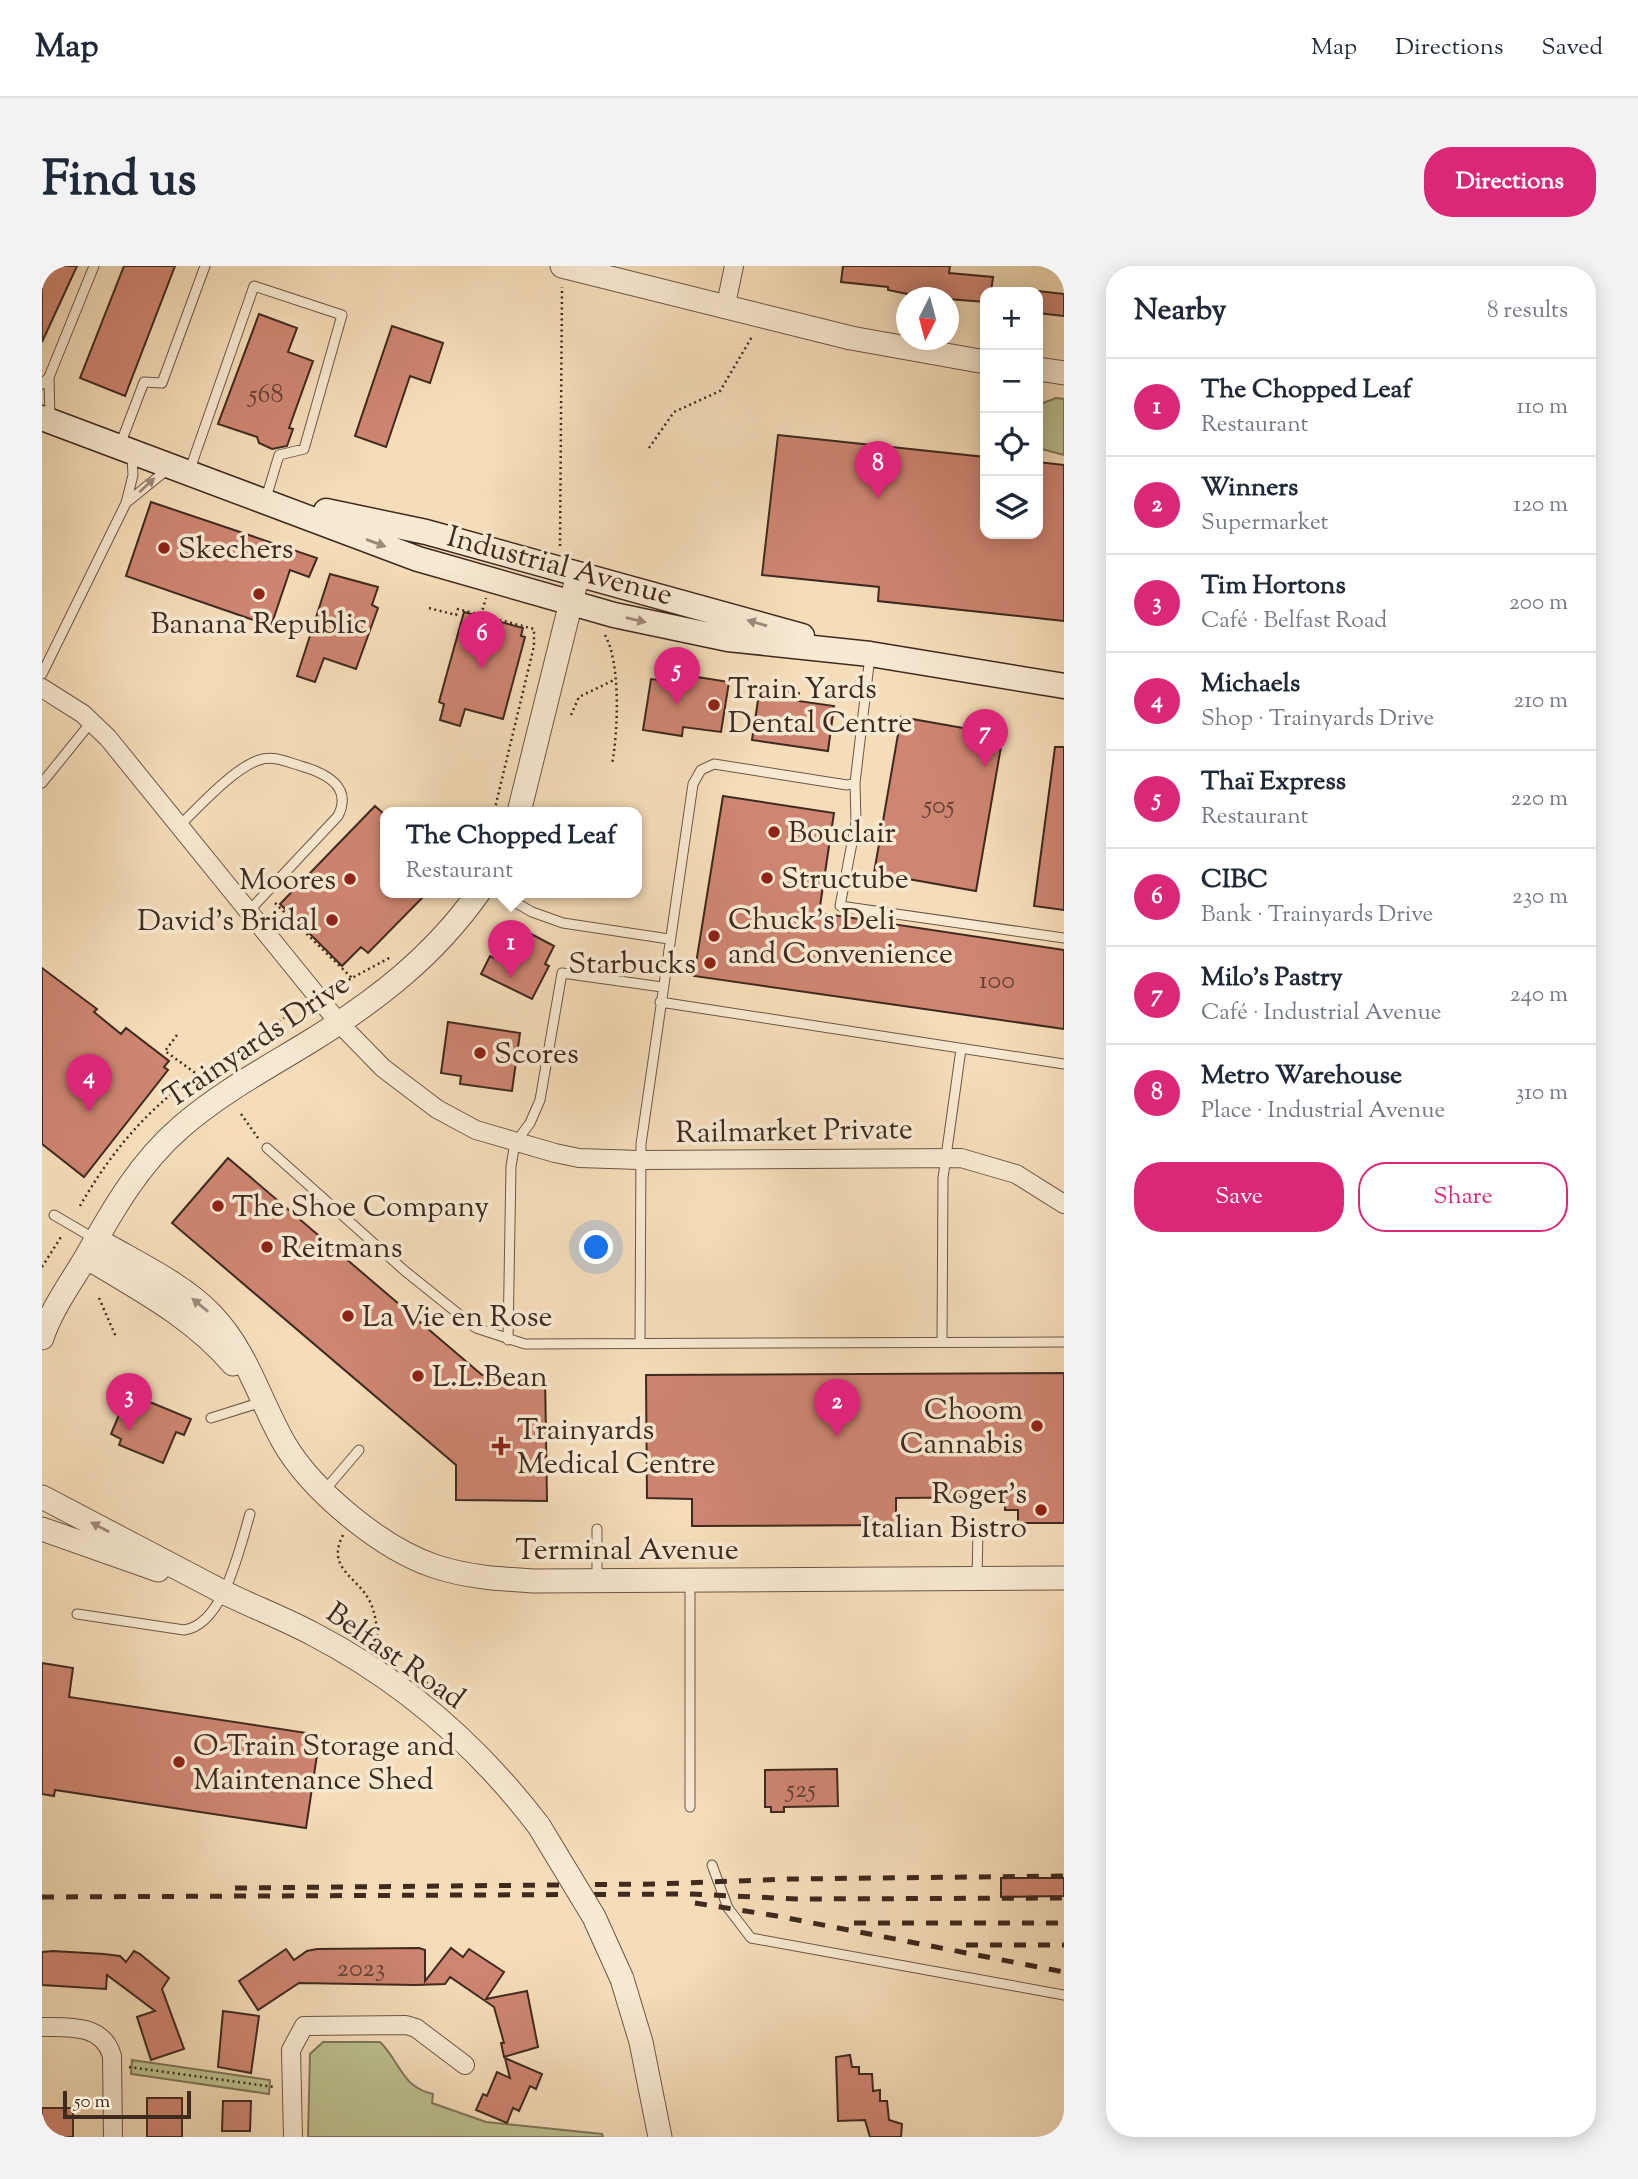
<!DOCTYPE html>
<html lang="en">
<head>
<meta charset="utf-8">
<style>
	body { margin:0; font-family:"Sorts Mill Goudy",serif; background:#f2f2f3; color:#1f2937 }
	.controls { position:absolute; right:21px; top:21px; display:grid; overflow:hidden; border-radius:14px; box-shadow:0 4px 18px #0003 }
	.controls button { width:63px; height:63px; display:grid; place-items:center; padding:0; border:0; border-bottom:2px solid #e0e1e3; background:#fff; color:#1f2937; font:35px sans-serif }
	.compass { position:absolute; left:854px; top:21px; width:63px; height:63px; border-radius:50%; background:#fff; box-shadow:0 4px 18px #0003; rotate:186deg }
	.scale { position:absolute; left:21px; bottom:18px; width:128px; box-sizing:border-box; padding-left:7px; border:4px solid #3f2a20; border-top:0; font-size:19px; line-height:24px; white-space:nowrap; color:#3f2a20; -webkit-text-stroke:5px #f8e9d2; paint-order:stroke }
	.you { position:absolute; left:555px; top:982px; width:24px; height:24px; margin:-18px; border:5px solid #fff; border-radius:50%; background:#1a73e8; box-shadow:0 0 0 10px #1a73e833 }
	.badge { display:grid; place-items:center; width:46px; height:46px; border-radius:50%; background:#db2777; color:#fff; font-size:23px; font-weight:700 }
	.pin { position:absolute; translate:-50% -58px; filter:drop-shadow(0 2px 4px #0008) }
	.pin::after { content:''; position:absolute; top:37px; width:24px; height:21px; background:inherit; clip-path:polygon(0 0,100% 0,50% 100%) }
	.popup { position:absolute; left:338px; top:541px; width:262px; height:91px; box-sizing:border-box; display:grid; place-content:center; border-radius:14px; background:#fff; filter:drop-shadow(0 2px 5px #0005); font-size:23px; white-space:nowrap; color:#747a83 }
	.popup b { font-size:26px; color:#1f2937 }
	.popup::after { content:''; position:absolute; left:50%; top:100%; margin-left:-14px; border:14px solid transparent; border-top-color:#fff }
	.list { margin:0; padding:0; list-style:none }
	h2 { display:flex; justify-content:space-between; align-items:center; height:91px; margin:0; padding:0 28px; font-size:30px }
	h2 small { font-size:23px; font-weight:400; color:#747a83 }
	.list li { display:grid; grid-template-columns:46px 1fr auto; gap:21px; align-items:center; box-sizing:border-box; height:98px; padding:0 28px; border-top:2px solid #e0e1e3 }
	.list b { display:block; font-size:26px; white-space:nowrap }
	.list p { margin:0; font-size:23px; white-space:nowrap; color:#747a83 }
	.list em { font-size:23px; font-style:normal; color:#747a83 }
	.actions { display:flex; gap:14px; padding:21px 28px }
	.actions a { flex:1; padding:16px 0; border:2px solid #db2777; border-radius:28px; text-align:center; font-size:24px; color:#db2777 }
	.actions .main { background:#db2777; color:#fff }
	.icon { flex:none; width:38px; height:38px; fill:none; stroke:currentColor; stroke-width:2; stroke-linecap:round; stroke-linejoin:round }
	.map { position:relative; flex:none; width:1022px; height:1871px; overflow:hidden; border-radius:28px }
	header { display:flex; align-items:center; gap:42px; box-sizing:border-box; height:98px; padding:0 35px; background:#fff; border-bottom:2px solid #e0e1e3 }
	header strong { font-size:33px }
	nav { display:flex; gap:38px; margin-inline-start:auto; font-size:24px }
	.intro { display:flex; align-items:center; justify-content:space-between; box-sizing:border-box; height:168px; padding:0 42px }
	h1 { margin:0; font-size:49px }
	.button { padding:18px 32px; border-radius:28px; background:#db2777; color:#fff; font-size:24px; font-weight:700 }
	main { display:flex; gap:42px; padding:0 42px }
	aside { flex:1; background:#fff; border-radius:28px; box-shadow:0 4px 18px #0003 }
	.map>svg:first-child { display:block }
	.green { fill:#bcc08f; stroke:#7e7558; stroke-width:2 }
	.building { fill:#ce8571; stroke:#3f2a20; stroke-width:2 }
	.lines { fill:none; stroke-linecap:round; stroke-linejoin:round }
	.service-casing { stroke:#6c5746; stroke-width:11 }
	.minor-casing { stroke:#6c5746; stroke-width:20 }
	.tertiary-casing { stroke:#6c5746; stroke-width:25 }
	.secondary-casing { stroke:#3f2a20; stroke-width:27 }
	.path { stroke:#3f2a20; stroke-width:2.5; stroke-dasharray:2 3.5; stroke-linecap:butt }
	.service { stroke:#f8e9d2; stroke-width:9 }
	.minor { stroke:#f8e9d2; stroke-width:18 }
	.tertiary { stroke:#f8e9d2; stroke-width:23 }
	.secondary { stroke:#f8e9d2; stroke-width:24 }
	.rail { stroke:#3f2a20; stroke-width:5; stroke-dasharray:12 12; stroke-linecap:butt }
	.tertiary-bridge-casing { stroke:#6c5746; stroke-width:25; stroke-linecap:butt }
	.tertiary-bridge { stroke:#f8e9d2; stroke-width:23 }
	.oneway { fill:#9c8a79 }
	.poi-dot { fill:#8f2418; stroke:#f8e9d2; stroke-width:2.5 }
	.labels { text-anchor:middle; stroke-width:7; stroke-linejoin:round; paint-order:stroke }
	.number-label { font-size:26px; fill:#634134 }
	.poi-label { font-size:30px; fill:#3f2a20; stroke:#f8e9d2; text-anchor:start }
	.street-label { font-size:30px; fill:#3f2a20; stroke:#f8e9d2 }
</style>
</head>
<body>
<header>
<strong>Map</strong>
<nav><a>Map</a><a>Directions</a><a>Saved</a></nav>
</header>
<div class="intro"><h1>Find us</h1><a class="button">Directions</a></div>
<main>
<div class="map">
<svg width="1022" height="1871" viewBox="0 0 1022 1871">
	<rect width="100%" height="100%" fill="#f5ddb9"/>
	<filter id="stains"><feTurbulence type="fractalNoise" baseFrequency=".00286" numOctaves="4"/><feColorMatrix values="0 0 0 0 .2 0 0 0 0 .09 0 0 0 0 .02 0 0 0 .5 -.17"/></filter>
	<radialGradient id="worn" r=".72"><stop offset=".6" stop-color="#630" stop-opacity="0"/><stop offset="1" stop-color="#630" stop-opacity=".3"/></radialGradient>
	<path class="green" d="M 1014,132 L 1022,133 L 1022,189 L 996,182 L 996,139 Z
		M 281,1776 L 338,1776 C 358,1795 359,1821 391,1828 L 390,1837 L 444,1856 L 560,1868 L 561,1871 L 266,1871 L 268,1788 Z
		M 90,1794 L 228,1814 L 227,1828 L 89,1808 Z"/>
	<path class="building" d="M 0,0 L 35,0 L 0,76 Z
		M 82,0 L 133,0 L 83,130 L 38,112 Z
		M 801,0 L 908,0 L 907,7 L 951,11 L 949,26 L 943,26 L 943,36 L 880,31 L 846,24 L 846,21 L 799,16 Z
		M 996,25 L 1022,28 L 1022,50 L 996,47 Z
		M 217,48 L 255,62 L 246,86 L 271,95 L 247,162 L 251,163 L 245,180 L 230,183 L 217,177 L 215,171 L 176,158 Z
		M 350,60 L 401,77 L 388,117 L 368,110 L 344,181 L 313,170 Z
		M 736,169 L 943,191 L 943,268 L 996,268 L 996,196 L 1022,199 L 1022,355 L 836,335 L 837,321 L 720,309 Z
		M 109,236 L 275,292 L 267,311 L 248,304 L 229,360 L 84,310 Z
		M 288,308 L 336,321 L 330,339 L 336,342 L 314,403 L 282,392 L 273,416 L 255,410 Z
		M 422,346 L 481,362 L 479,370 L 483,371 L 461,453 L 423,443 L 418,460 L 398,454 L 402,438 L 397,436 Z
		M 649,410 L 687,416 L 679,466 L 641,461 L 640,470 L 601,464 L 609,413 L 648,418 Z
		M 718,421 L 757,427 L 756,435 L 792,440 L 786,485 L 710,474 Z
		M 859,451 L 961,469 L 934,625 L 832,607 Z
		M 1013,481 L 1022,481 L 1022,644 L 992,640 Z
		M 681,530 L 792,547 L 777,647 L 1022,684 L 1022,763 L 652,710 Z
		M 333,540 L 343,549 L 343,626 L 386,626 L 326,687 L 319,681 L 300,700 L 238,638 Z
		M 474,660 L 512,680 L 503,698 L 507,700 L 490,733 L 439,708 L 448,690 L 456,694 Z
		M 0,702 L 55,743 L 52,746 L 79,768 L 84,762 L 127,795 L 122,801 L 126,804 L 42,911 L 0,878 Z
		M 406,756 L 478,767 L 470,825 L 418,818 L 419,810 L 399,807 Z
		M 186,892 L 440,1109 L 503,1109 L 505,1235 L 414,1234 L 414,1199 L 130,957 Z
		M 1022,1107 L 1022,1257 L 976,1257 L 976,1244 L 963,1244 L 963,1231 L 854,1232 L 854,1259 L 650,1260 L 650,1233 L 605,1232 L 604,1109 Z
		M 86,1127 L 149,1153 L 142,1169 L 134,1166 L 121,1197 L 77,1179 L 79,1173 L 69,1168 Z
		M 0,1397 L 31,1402 L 27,1431 L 278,1469 L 264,1562 L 13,1524 L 12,1530 L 0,1528 Z
		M 795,1503 L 796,1540 L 742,1541 L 742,1546 L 729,1546 L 729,1541 L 723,1541 L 723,1504 Z
		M 959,1612 L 1022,1612 L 1022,1630 L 959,1631 Z
		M 377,1682 L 383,1684 L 383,1715 L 409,1682 L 421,1691 L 427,1683 L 462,1706 L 444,1733 L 485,1725 L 496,1781 L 462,1791 L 459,1777 L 462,1777 L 452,1741 L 408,1711 L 403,1718 L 373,1719 L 257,1717 L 216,1744 L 197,1715 L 244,1683 L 252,1694 L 265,1685 L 275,1683 Z
		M 11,1685 L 62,1688 L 78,1690 L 84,1696 L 92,1685 L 98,1688 L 127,1712 L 120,1723 L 142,1783 L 109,1794 L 95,1751 L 113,1745 L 65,1709 L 64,1723 L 0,1719 L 0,1686 Z
		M 181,1745 L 217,1750 L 209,1807 L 176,1801 Z
		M 808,1789 L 810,1801 L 817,1801 L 817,1808 L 830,1808 L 831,1825 L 838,1824 L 838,1835 L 845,1835 L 847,1854 L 860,1858 L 859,1871 L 828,1871 L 823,1854 L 796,1855 L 794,1791 Z
		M 463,1792 L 500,1808 L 494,1823 L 488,1820 L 477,1845 L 471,1842 L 465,1857 L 434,1844 L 441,1828 L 445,1830 L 455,1806 L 468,1812 Z
		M 105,1832 L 140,1832 L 140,1871 L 105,1871 Z
		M 181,1835 L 209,1835 L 208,1865 L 180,1865 Z
		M 0,1842 L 31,1842 L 31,1871 L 7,1871 L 7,1866 L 0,1866 Z"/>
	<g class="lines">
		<defs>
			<path id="service" d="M 7,111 L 52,0
				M 0,118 L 7,111 L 8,153
				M 78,179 L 102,116 L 120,117 L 163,0
				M 90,190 L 91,209 L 84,237 L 126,203
				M 147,206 L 212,20 L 300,49 L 262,183 L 237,189 L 224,232
				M 0,408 L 84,237
				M 0,517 L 50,455
				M 813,517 L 814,556 L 798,640 L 1022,672
				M 138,559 C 157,541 192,502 217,494 C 231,489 245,496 259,500 C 283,507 311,520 296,550 L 207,645
				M 455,626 L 490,646 L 521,657 L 627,673
				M 618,736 L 1022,798
				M 225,882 L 363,1005 L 434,1062 L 483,1078 L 1022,1076
				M 12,949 L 53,973
				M 466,1074 L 469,900 L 473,877 L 488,857 L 498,834 L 520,707 L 620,721
				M 900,1075 L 901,912 L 919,783
				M 598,1078 L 599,878 L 651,518 L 659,504 L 672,498 L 805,519 L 813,517 L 828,390
				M 169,1152 L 220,1136
				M 282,1225 L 317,1184
				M 935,1311 L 936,1266
				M 555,1314 L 555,1263
				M 648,1316 L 648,1541
				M 35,1348 L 142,1364 C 182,1359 198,1280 208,1248
				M 670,1599 L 686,1642 L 709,1672 L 1022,1729"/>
			<path id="minor" d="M 683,43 L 692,0
				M 0,422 L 41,448 L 66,472 L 297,757 L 341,802 L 395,843 L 434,864 L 513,887 L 537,892 L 598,894 L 919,892 L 974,908 L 1022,938
				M 0,1761 C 27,1761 61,1758 70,1790 L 71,1871
				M 251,1871 L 249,1784 L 262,1760 L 364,1759 L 374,1762 L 423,1799"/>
			<path id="tertiary" d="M 520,0 L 809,72 L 943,96
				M 996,103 L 1022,107
				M 477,546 L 536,308
				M 54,973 C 92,996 138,1016 169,1048 C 205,1085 217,1133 242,1177 C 270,1225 339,1282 392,1300 C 424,1311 457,1313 491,1315 L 1022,1312
				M 44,991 C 97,1023 151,1051 191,1098
				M 0,1072 C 9,1044 28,1018 43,993 C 70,945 97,897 139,861 C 178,827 223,803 267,776 C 334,735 392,690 437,626
				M 0,1231 C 60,1262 119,1294 179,1325 C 209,1340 241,1352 271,1368 C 360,1414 436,1480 497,1560
				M 0,1263 L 116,1304
				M 580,1713 L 599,1776 L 618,1871"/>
			<path id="secondary" d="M 0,152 L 376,293 L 572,349 L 686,373 L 828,388 L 1022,420
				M 284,245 L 384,266 L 760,370"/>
		</defs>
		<use href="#service" class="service-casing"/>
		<use href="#minor" class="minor-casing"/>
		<use href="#tertiary" class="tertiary-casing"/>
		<use href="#secondary" class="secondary-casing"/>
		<path class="path" d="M 607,182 L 632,146 L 678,125 L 711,69
			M 518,280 L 520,21
			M 387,342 L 414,349 L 416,343 L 492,363 L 492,380 L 452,546
			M 439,349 L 444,332
			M 563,369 C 579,397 576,467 570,498
			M 529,449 L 537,431 L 572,414
			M 233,637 L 311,713
			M 297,719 L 349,691
			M 135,769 L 123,785 L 156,809
			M 199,848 L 216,872
			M 38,940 C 67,889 104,844 152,811 C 184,789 217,772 247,748
			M 0,1001 L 19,971
			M 57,1032 L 74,1071
			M 301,1269 C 283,1304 317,1310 329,1338 C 335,1352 335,1367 336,1381
			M 384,1416 L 406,1433
			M 87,1801 L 233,1821"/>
		<use href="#service" class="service"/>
		<use href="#minor" class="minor"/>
		<use href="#tertiary" class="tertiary"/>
		<use href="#secondary" class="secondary"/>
		<path class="rail" d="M 193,1622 L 615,1618 L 747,1613 L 1022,1610
			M 0,1631 L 648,1628 L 755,1633 L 1022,1632
			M 653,1637 L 735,1650 L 1022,1706
			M 812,1657 L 1022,1657
			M 924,1679 L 1022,1679"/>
		<defs>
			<path id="tertiary-bridge" d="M 497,1560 L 552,1651 L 580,1713"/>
		</defs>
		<use href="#tertiary-bridge" class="tertiary-bridge-casing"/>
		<use href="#tertiary-bridge" class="tertiary-bridge"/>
	</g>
	<defs><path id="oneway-solid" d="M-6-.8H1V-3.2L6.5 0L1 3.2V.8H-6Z" transform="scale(1.75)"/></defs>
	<g class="oneway">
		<use href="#oneway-solid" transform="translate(105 219) rotate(-43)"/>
		<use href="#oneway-solid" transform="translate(334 277) rotate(20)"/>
		<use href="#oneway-solid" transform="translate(594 354) rotate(13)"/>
		<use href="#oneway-solid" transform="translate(715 357) rotate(-164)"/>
		<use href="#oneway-solid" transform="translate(158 1039) rotate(-141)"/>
		<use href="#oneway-solid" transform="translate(58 1261) rotate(-152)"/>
	</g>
	<g class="poi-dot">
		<circle cx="122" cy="282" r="7"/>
		<circle cx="217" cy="328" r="7"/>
		<circle cx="672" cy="439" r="7"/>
		<circle cx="732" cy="566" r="7"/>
		<circle cx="725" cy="612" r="7"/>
		<circle cx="308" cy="613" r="7"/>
		<circle cx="290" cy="654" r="7"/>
		<circle cx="672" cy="670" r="7"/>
		<circle cx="668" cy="697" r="7"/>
		<circle cx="438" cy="787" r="7"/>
		<circle cx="176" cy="940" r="7"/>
		<circle cx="225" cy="981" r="7"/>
		<circle cx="306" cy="1050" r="7"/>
		<circle cx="376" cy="1110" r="7"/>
		<circle cx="995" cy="1160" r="7"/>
		<path d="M455.5 1169.5h7v7h7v7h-7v7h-7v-7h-7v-7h7z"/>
		<circle cx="999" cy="1244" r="7"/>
		<circle cx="137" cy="1496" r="7"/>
	</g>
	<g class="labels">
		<g class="number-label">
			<text x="224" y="136">568</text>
			<text x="897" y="547">505</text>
			<text x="955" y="722">100</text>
			<text x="759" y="1531">525</text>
			<text x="319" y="1710">2023</text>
		</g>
		<g class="poi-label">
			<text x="136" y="292">Skechers</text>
			<text x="217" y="367" text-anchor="middle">Banana Republic</text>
			<text x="686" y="432">Train Yards<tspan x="686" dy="34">Dental Centre</tspan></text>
			<text x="746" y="576">Bouclair</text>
			<text x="739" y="622">Structube</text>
			<text x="294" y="623" text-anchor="end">Moores</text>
			<text x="686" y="663">Chuck's Deli<tspan x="686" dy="34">and Convenience</tspan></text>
			<text x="276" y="664" text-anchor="end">David's Bridal</text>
			<text x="654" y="707" text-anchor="end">Starbucks</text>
			<text x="452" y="797">Scores</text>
			<text x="190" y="950">The Shoe Company</text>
			<text x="239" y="991">Reitmans</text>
			<text x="320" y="1060">La Vie en Rose</text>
			<text x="390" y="1120">L.L.Bean</text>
			<text x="981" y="1153" text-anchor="end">Choom<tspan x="981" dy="34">Cannabis</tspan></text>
			<text x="475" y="1173">Trainyards<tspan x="475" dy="34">Medical Centre</tspan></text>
			<text x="985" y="1237" text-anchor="end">Roger's<tspan x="985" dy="34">Italian Bistro</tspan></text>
			<text x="151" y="1489">O-Train Storage and<tspan x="151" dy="34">Maintenance Shed</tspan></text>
		</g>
		<g class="street-label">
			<text transform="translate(518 299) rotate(15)" y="10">Industrial Avenue</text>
			<text transform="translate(214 774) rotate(-34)" y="10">Trainyards Drive</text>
			<text transform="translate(752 864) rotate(-1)" y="10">Railmarket Private</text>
			<text x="585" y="1293">Terminal Avenue</text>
			<text transform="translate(354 1389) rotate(35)" y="10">Belfast Road</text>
		</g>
	</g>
	<rect width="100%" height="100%" filter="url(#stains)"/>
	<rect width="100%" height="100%" fill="url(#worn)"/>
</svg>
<div class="controls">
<button>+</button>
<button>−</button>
<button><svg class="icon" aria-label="locate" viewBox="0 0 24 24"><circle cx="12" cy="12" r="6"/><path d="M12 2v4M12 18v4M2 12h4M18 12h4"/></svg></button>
<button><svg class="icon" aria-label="layers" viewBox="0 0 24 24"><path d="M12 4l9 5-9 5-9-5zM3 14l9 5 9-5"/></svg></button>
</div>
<svg class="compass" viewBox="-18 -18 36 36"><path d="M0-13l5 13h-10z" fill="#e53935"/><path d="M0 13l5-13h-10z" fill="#747a83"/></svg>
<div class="scale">50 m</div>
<div class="you"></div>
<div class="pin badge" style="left:469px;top:712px">1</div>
<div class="popup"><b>The Chopped Leaf</b>Restaurant</div>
<div class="pin badge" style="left:795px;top:1171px">2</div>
<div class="pin badge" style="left:87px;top:1165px">3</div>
<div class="pin badge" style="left:47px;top:846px">4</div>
<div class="pin badge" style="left:635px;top:439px">5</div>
<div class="pin badge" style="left:440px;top:403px">6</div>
<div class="pin badge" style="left:943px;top:501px">7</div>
<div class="pin badge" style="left:836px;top:233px">8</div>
</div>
<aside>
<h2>Nearby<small>8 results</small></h2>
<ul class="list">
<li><span class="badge">1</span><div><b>The Chopped Leaf</b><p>Restaurant</p></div><em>110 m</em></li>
<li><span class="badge">2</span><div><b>Winners</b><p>Supermarket</p></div><em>120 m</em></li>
<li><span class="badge">3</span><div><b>Tim Hortons</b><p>Café · Belfast Road</p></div><em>200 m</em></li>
<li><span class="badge">4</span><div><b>Michaels</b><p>Shop · Trainyards Drive</p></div><em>210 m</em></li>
<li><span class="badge">5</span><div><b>Thaï Express</b><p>Restaurant</p></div><em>220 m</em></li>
<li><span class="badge">6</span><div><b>CIBC</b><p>Bank · Trainyards Drive</p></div><em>230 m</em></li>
<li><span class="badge">7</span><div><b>Milo's Pastry</b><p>Café · Industrial Avenue</p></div><em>240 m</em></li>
<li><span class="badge">8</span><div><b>Metro Warehouse</b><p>Place · Industrial Avenue</p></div><em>310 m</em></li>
</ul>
<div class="actions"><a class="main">Save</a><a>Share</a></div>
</aside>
</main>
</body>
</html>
